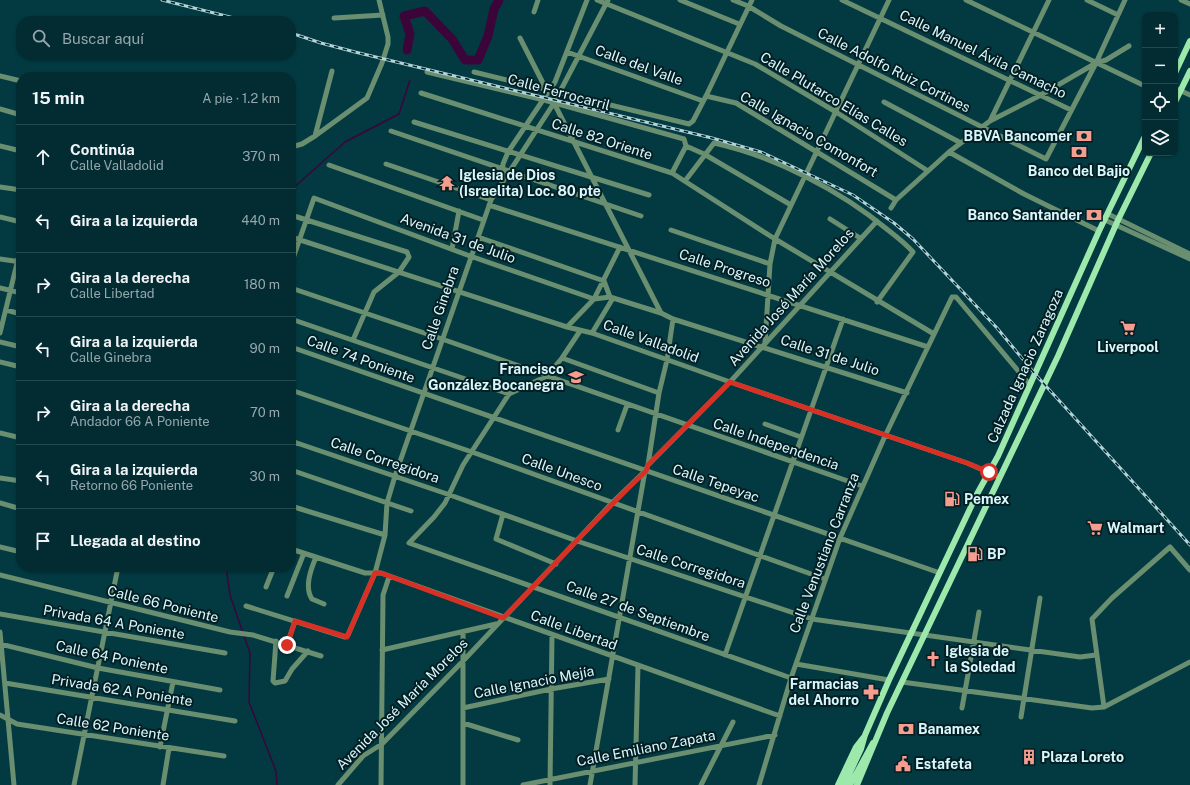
<!DOCTYPE html>
<html lang="es">
<head>
<meta charset="utf-8">
<style>
	body { margin:0; font-family:"Public Sans",sans-serif; background:#0c343a; color:#f1f3f6 }
	.controls { position:absolute; right:12px; top:12px; display:grid; overflow:hidden; border-radius:8px; box-shadow:0 1px 3px #0004 }
	.controls button { width:36px; height:36px; display:grid; place-items:center; padding:0; border:0; border-bottom:1px solid #23484d; background:#022c32; color:#f1f3f6; font:20px sans-serif }
	.stop { position:absolute; width:12px; height:12px; margin:-9px; border:3px solid #d93025; border-radius:50%; background:#fff }
	.stop.end { background:#d93025; border-color:#fff; box-shadow:0 1px 4px #0008 }
	.list { margin:0; padding:0; list-style:none }
	h2 { display:flex; justify-content:space-between; align-items:center; height:52px; margin:0; padding:0 16px; font-size:17px }
	h2 small { font-size:13px; font-weight:400; color:#96a7ac }
	.list li { display:grid; grid-template-columns:26px 1fr auto; gap:12px; align-items:center; box-sizing:border-box; height:64px; padding:0 16px; border-top:1px solid #23484d }
	.list b { display:block; font-size:15px; white-space:nowrap }
	.list p { margin:0; font-size:13px; white-space:nowrap; color:#96a7ac }
	.list em { font-size:13px; font-style:normal; color:#96a7ac }
	.icon { flex:none; width:22px; height:22px; fill:none; stroke:currentColor; stroke-width:2; stroke-linecap:round; stroke-linejoin:round }
	.map { position:relative; flex:none; width:1190px; height:785px; overflow:hidden }
	.search { position:absolute; background:#022c32; box-shadow:0 1px 3px #0004; left:16px; top:16px; width:280px; height:44px; display:flex; align-items:center; gap:10px; box-sizing:border-box; padding:0 14px; border-radius:16px; color:#96a7ac; font-size:15px }
	.panel { position:absolute; background:#022c32; box-shadow:0 1px 3px #0004; left:16px; top:72px; width:280px; height:500px; border-radius:16px }
	.map>svg:first-child { display:block }
	.lines { fill:none; stroke-linecap:round; stroke-linejoin:round }
	.stream { stroke:#3c053a; stroke-width:1.5 }
	.river { stroke:#3c053a; stroke-width:9 }
	.minor { stroke:#698e70; stroke-width:5 }
	.major { stroke:#9ce9ab; stroke-width:6 }
	.rail-casing { stroke:#afd4d9; stroke-width:3 }
	.rail { stroke:#041f23; stroke-width:1.5; stroke-dasharray:4.5; stroke-linecap:butt }
	.route { stroke:#d93025; stroke-width:5 }
	.labels { text-anchor:middle; stroke-width:4; stroke-linejoin:round; paint-order:stroke }
	.street-label { font-size:14px; fill:#d8f8fd; stroke:#041f23 }
	.poi-label { font-size:14px; font-weight:bold; fill:#d8f8fd; stroke:#041f23; text-anchor:start }
</style>
</head>
<body>
<div class="map">
<svg width="1190" height="785" viewBox="0 0 1190 785">
	<rect width="100%" height="100%" fill="#033a42"/>
	<g class="lines">
		<path class="stream" d="M 291,190 L 345,142 L 399,114 L 410,80
			M 226,567 L 230,595 L 243,633
			M 244,636 L 250,653 L 249,702 L 276,771 L 277,785"/>
		<path class="river" d="M 407,50 L 410,34 L 404,16 L 425,11 L 452,39 L 465,60 L 478,60 L 488,36 L 494,9 L 499,0"/>
		<path class="minor" d="M 597,0 L 755,64 L 836,112 L 928,171
			M 680,0 L 739,24
			M 733,0 L 748,6 L 781,26 L 1046,159 L 1096,63 L 1125,0
			M 842,0 L 1071,110
			M 966,0 L 1145,86
			M 1087,0 L 1118,15
			M 1181,0 L 1190,4
			M 534,12 L 538,0
			M 334,18 L 383,15
			M 520,38 L 546,89
			M 567,52 L 703,101
			M 427,72 L 544,100 L 684,139 L 686,146 L 672,173
			M 474,72 L 689,124 L 693,121 L 706,96 L 752,0
			M 0,76 L 21,81
			M 1175,88 L 1190,95
			M 421,93 L 672,173 L 775,239 L 934,334
			M 706,96 L 736,103 L 896,200
			M 884,102 L 961,143
			M 554,103 L 661,313
			M 0,109 L 21,115
			M 990,121 L 1049,0
			M 414,122 L 649,195
			M 391,131 L 641,216
			M 315,136 L 332,71
			M 0,146 L 21,151
			M 686,146 L 704,154 L 791,205
			M 291,147 L 302,144 L 315,136 L 367,98 L 382,63 L 388,44 L 388,37 L 379,0
			M 949,152 L 1024,194 L 1099,231
			M 386,164 L 491,200
			M 329,165 L 483,220
			M 685,181 L 714,143 C 774,156 841,191 888,230 C 897,237 906,244 913,252 L 877,302
			M 502,182 L 503,164 L 508,152 L 555,82 L 587,0
			M 0,187 L 21,190
			M 489,205 L 928,347
			M 891,208 L 896,200 L 949,152 L 990,121 L 1039,96 L 1096,63 L 1106,60 L 1129,46
			M 1108,214 L 1190,254
			M 291,215 L 407,252 L 409,257 L 399,272 L 374,292 L 353,340
			M 0,217 L 21,222
			M 830,219 L 860,238
			M 1105,220 L 1190,259
			M 671,230 L 770,264
			M 291,237 L 567,327 L 592,333 L 730,382 L 967,463 L 999,477
			M 478,237 L 604,281 L 610,297
			M 452,249 L 459,211
			M 0,259 L 21,262
			M 291,264 L 314,198 L 470,256 L 594,299 L 610,297 L 661,313 L 673,319 L 907,393
			M 0,288 L 21,293
			M 291,288 L 442,339 L 862,486
			M 6,310 L 21,314
			M 291,319 L 509,394
			M 567,327 L 594,299 L 620,247
			M 580,331 L 562,358 L 547,376 L 509,394 L 463,465 L 445,503 L 434,517 L 409,543 L 791,678
			M 0,333 L 21,247
			M 592,333 L 613,298
			M 0,342 L 21,347
			M 765,343 L 770,264 L 775,239 L 889,0
			M 291,347 L 940,573
			M 562,358 L 659,393
			M 0,362 L 21,367
			M 291,390 L 472,452 L 825,579
			M 21,399 L 21,398
			M 765,424 L 801,437
			M 618,430 L 627,405
			M 0,433 L 21,438
			M 291,441 L 450,495 L 577,541 L 812,619 L 1080,657 L 1096,655
			M 291,450 L 295,442
			M 648,465 L 659,393 L 667,360 L 673,319
			M 291,470 L 411,511
			M 0,478 L 21,481
			M 0,503 L 21,509
			M 291,506 L 385,535
			M 503,514 L 496,539 L 556,564
			M 0,547 L 21,552
			M 291,549 L 365,573 L 381,573 L 780,716
			M 316,557 C 311,569 304,587 312,599 L 324,604
			M 0,575 L 230,632 L 253,635 L 321,656
			M 266,587 L 274,567
			M 287,596 L 304,553
			M 246,606 L 345,637 L 348,635 L 375,573 L 385,535 L 387,503 L 395,476 L 491,200 L 554,103 L 608,0
			M 0,614 L 225,653
			M 0,632 L 14,785
			M 463,633 L 463,785
			M 276,641 L 273,681 L 275,683 L 285,681 L 292,669 L 308,651
			M 0,644 L 98,668 L 220,690
			M 287,645 L 295,621
			M 382,650 L 496,624
			M 725,655 L 843,319
			M 796,664 L 889,680
			M 902,682 L 1092,708 L 1104,707 L 1190,662
			M 5,683 L 235,721
			M 1104,707 L 1092,619 L 1112,598 L 1170,547 L 1190,570
			M 463,708 L 551,689 L 609,679
			M 962,708 L 979,612
			M 0,715 L 17,724 L 224,756
			M 1021,717 L 1040,598
			M 463,723 L 518,740
			M 160,747 L 173,682
			M 74,785 L 118,567
			M 163,785 L 169,748
			M 338,785 L 363,756 L 382,744 L 464,660 L 612,503 L 645,471 L 648,465 L 730,382 L 877,221
			M 381,785 L 383,595 L 389,577
			M 523,785 L 775,735
			M 550,785 L 552,635
			M 590,785 L 645,471
			M 635,785 L 638,665
			M 701,785 L 733,722
			M 759,785 L 791,678 L 840,538 L 885,436 L 952,297 L 956,297 L 1030,385"/>
		<path class="major" d="M 1175,73 L 1190,41
			M 1175,102 L 1190,71
			M 838,785 L 856,747 L 863,738
			M 844,785 L 861,749 L 865,735 L 889,680 L 977,494 L 998,456 L 1099,231 L 1145,136
			M 850,785 L 873,743
			M 857,785 L 887,713 L 1058,356 L 1118,220 L 1151,153"/>
		<defs>
			<path id="rail" d="M 162,0 L 246,21
				M 291,33 L 321,43 L 355,52 L 712,138 L 761,152 L 853,195 L 894,223 L 913,239 L 997,328 L 1035,374 L 1190,545"/>
		</defs>
		<use href="#rail" class="rail-casing"/>
		<use href="#rail" class="rail"/>
	</g>
	<g class="lines">
		<path class="route" d="M 287,645 L 295,621 L 347,637 L 375,573 L 381,573 L 503,618 C 551,569 596,518 646,471 L 648,465 L 730,382 L 967,463 L 989,472"/>
	</g>
	<defs>
		<symbol id="bank-bare" viewBox="-9 -9 18 18"><path d="M-6-4H6V4H-6ZM0-2.3a2.3 2.3 0 1 0 0 4.6a2.3 2.3 0 1 0 0-4.6Z" fill="#f59d8f" stroke="#041f23" stroke-width="2.5" paint-order="stroke"/></symbol>
		<symbol id="temple-bare" viewBox="-9 -9 18 18"><path d="M0-6L5-2H3V0L6.5 2.5H4V6H1.5V3h-3V6H-4V2.5H-6.5L-3 0V-2H-5Z" fill="#f59d8f" stroke="#041f23" stroke-width="2.5" paint-order="stroke"/></symbol>
		<symbol id="supermarket-bare" viewBox="-9 -9 18 18"><path d="M-6-5.5h2.5l.6 2H6L4.5 2H-2.5L-4.4-4H-6ZM-1.5 3.2a1.3 1.3 0 1 0 .1 0ZM3 3.2a1.3 1.3 0 1 0 .1 0Z" fill="#f59d8f" stroke="#041f23" stroke-width="2.5" paint-order="stroke"/></symbol>
		<symbol id="school-bare" viewBox="-9 -9 18 18"><path d="M0-5L7-2L0 1L-7-2ZM-4 1L0 2.5L4 1V4Q0 6-4 4Z" fill="#f59d8f" stroke="#041f23" stroke-width="2.5" paint-order="stroke"/></symbol>
		<symbol id="fuel-bare" viewBox="-9 -9 18 18"><path d="M-5.5-6h7V0h2V4h1.3V-2.5L3-4.5l.8-.8L6-3V5H2.5V1h-1V6h-7ZM-4.2-4.7v3.2H.2V-4.7Z" fill="#f59d8f" stroke="#041f23" stroke-width="2.5" paint-order="stroke"/></symbol>
		<symbol id="church-bare" viewBox="-9 -9 18 18"><path d="M-1.2-6h2.4v3.5h3.3v2.4h-3.3V6h-2.4V-.1h-3.3v-2.4h3.3Z" fill="#f59d8f" stroke="#041f23" stroke-width="2.5" paint-order="stroke"/></symbol>
		<symbol id="pharmacy-bare" viewBox="-9 -9 18 18"><path d="M-2-6h4v4h4v4h-4v4h-4v-4h-4v-4h4Z" fill="#f59d8f" stroke="#041f23" stroke-width="2.5" paint-order="stroke"/></symbol>
		<symbol id="building-bare" viewBox="-9 -9 18 18"><path d="M-4-6H4V6H1V3H-1V6H-4ZM-2.5-4.3h1.7v1.8h-1.7ZM.8-4.3h1.7v1.8H.8ZM-2.5-1h1.7V.8h-1.7ZM.8-1h1.7V.8H.8Z" fill="#f59d8f" stroke="#041f23" stroke-width="2.5" paint-order="stroke"/></symbol>
		<symbol id="civic-bare" viewBox="-9 -9 18 18"><path d="M-.6-6.5H3V-4.5H.6V-3L4-1V1h2V6H-6V1h2V-1L-.6-3ZM-1.2 2.5V6h2.4V2.5Z" fill="#f59d8f" stroke="#041f23" stroke-width="2.5" paint-order="stroke"/></symbol>
	</defs>
	<g fill-rule="evenodd">
		<use href="#bank-bare" x="1073" y="125" width="22" height="22"/>
		<use href="#bank-bare" x="1068" y="141" width="22" height="22"/>
		<use href="#temple-bare" x="436" y="172" width="22" height="22"/>
		<use href="#bank-bare" x="1083" y="204" width="22" height="22"/>
		<use href="#supermarket-bare" x="1117" y="317" width="22" height="22"/>
		<use href="#school-bare" x="565" y="366" width="22" height="22"/>
		<use href="#fuel-bare" x="941" y="488" width="22" height="22"/>
		<use href="#supermarket-bare" x="1084" y="517" width="22" height="22"/>
		<use href="#fuel-bare" x="964" y="543" width="22" height="22"/>
		<use href="#church-bare" x="922" y="648" width="22" height="22"/>
		<use href="#pharmacy-bare" x="860" y="681" width="22" height="22"/>
		<use href="#bank-bare" x="895" y="718" width="22" height="22"/>
		<use href="#building-bare" x="1018" y="746" width="22" height="22"/>
		<use href="#civic-bare" x="892" y="753" width="22" height="22"/>
	</g>
	<g class="labels">
		<g class="street-label">
			<text transform="translate(983 54) rotate(26)" y="5">Calle Manuel Ávila Camacho</text>
			<text transform="translate(639 65) rotate(20)" y="5">Calle del Valle</text>
			<text transform="translate(894 70) rotate(27)" y="5">Calle Adolfo Ruiz Cortines</text>
			<text transform="translate(559 92) rotate(15)" y="5">Calle Ferrocarril</text>
			<text transform="translate(834 99) rotate(31)" y="5">Calle Plutarco Elías Calles</text>
			<text transform="translate(809 134) rotate(30)" y="5">Calle Ignacio Comonfort</text>
			<text transform="translate(602 139) rotate(18)" y="5">Calle 82 Oriente</text>
			<text transform="translate(458 238) rotate(20)" y="5">Avenida 31 de Julio</text>
			<text transform="translate(725 268) rotate(18)" y="5">Calle Progreso</text>
			<text transform="translate(791 297) rotate(-48)" y="5">Avenida José María Morelos</text>
			<text transform="translate(440 308) rotate(-71)" y="5">Calle Ginebra</text>
			<text transform="translate(651 341) rotate(20)" y="5">Calle Valladolid</text>
			<text transform="translate(830 355) rotate(18)" y="5">Calle 31 de Julio</text>
			<text transform="translate(361 359) rotate(20)" y="5">Calle 74 Poniente</text>
			<text transform="translate(1025 366) rotate(-66)" y="5">Calzada Ignacio Zaragoza</text>
			<text transform="translate(776 444) rotate(19)" y="5">Calle Independencia</text>
			<text transform="translate(385 460) rotate(19)" y="5">Calle Corregidora</text>
			<text transform="translate(562 472) rotate(20)" y="5">Calle Unesco</text>
			<text transform="translate(716 483) rotate(19)" y="5">Calle Tepeyac</text>
			<text transform="translate(824 553) rotate(-69)" y="5">Calle Venustiano Carranza</text>
			<text transform="translate(691 566) rotate(18)" y="5">Calle Corregidora</text>
			<text transform="translate(163 604) rotate(14)" y="5">Calle 66 Poniente</text>
			<text transform="translate(638 611) rotate(20)" y="5">Calle 27 de Septiembre</text>
			<text transform="translate(114 622) rotate(10)" y="5">Privada 64 A Poniente</text>
			<text transform="translate(574 630) rotate(20)" y="5">Calle Libertad</text>
			<text transform="translate(112 657) rotate(12)" y="5">Calle 64 Poniente</text>
			<text transform="translate(534 682) rotate(-11)" y="5">Calle Ignacio Mejía</text>
			<text transform="translate(122 690) rotate(9)" y="5">Privada 62 A Poniente</text>
			<text transform="translate(402 704) rotate(-45)" y="5">Avenida José María Morelos</text>
			<text transform="translate(113 727) rotate(9)" y="5">Calle 62 Poniente</text>
			<text transform="translate(646 748) rotate(-11)" y="5">Calle Emiliano Zapata</text>
		</g>
		<g class="poi-label">
			<text x="1072" y="141" text-anchor="end">BBVA Bancomer</text>
			<text x="1079" y="176" text-anchor="middle">Banco del Bajio</text>
			<text x="459" y="180">Iglesia de Dios<tspan x="459" dy="16">(Israelita) Loc. 80 pte</tspan></text>
			<text x="1082" y="220" text-anchor="end">Banco Santander</text>
			<text x="1128" y="352" text-anchor="middle">Liverpool</text>
			<text x="564" y="374" text-anchor="end">Francisco<tspan x="564" dy="16">González Bocanegra</tspan></text>
			<text x="964" y="504">Pemex</text>
			<text x="1107" y="533">Walmart</text>
			<text x="987" y="559">BP</text>
			<text x="945" y="656">Iglesia de<tspan x="945" dy="16">la Soledad</tspan></text>
			<text x="859" y="689" text-anchor="end">Farmacias<tspan x="859" dy="16">del Ahorro</tspan></text>
			<text x="918" y="734">Banamex</text>
			<text x="1041" y="762">Plaza Loreto</text>
			<text x="915" y="769">Estafeta</text>
		</g>
	</g>
</svg>
<div class="controls">
<button>+</button>
<button>−</button>
<button><svg class="icon" aria-label="locate" viewBox="0 0 24 24"><circle cx="12" cy="12" r="6"/><path d="M12 2v4M12 18v4M2 12h4M18 12h4"/></svg></button>
<button><svg class="icon" aria-label="layers" viewBox="0 0 24 24"><path d="M12 4l9 5-9 5-9-5zM3 14l9 5 9-5"/></svg></button>
</div>
<div class="stop" style="left:989px;top:472px"></div>
<div class="stop end" style="left:287px;top:645px"></div>
<div class="search"><svg class="icon" aria-label="search" viewBox="0 0 24 24"><circle cx="10" cy="10" r="6"/><path d="M15 15l6 6"/></svg>Buscar aquí</div>
<section class="panel">
<h2>15 min<small>A pie · 1.2 km</small></h2>
<ul class="list">
<li><svg class="icon" aria-label="ahead" viewBox="0 0 24 24"><path d="M12 20V5M6 11l6-6 6 6"/></svg><div><b>Continúa</b><p>Calle Valladolid</p></div><em>370 m</em></li>
<li><svg class="icon" aria-label="left" viewBox="0 0 24 24"><path d="M17 20v-9H6M10 6l-5 5 5 5"/></svg><div><b>Gira a la izquierda</b></div><em>440 m</em></li>
<li><svg class="icon" aria-label="right" viewBox="0 0 24 24"><path d="M7 20v-9h11M14 6l5 5-5 5"/></svg><div><b>Gira a la derecha</b><p>Calle Libertad</p></div><em>180 m</em></li>
<li><svg class="icon" aria-label="left" viewBox="0 0 24 24"><path d="M17 20v-9H6M10 6l-5 5 5 5"/></svg><div><b>Gira a la izquierda</b><p>Calle Ginebra</p></div><em>90 m</em></li>
<li><svg class="icon" aria-label="right" viewBox="0 0 24 24"><path d="M7 20v-9h11M14 6l5 5-5 5"/></svg><div><b>Gira a la derecha</b><p>Andador 66 A Poniente</p></div><em>70 m</em></li>
<li><svg class="icon" aria-label="left" viewBox="0 0 24 24"><path d="M17 20v-9H6M10 6l-5 5 5 5"/></svg><div><b>Gira a la izquierda</b><p>Retorno 66 Poniente</p></div><em>30 m</em></li>
<li><svg class="icon" aria-label="arrive" viewBox="0 0 24 24"><path d="M6 21V4h12l-3 4 3 4H6"/></svg><div><b>Llegada al destino</b></div></li>
</ul>
</section>
</div>
</body>
</html>
